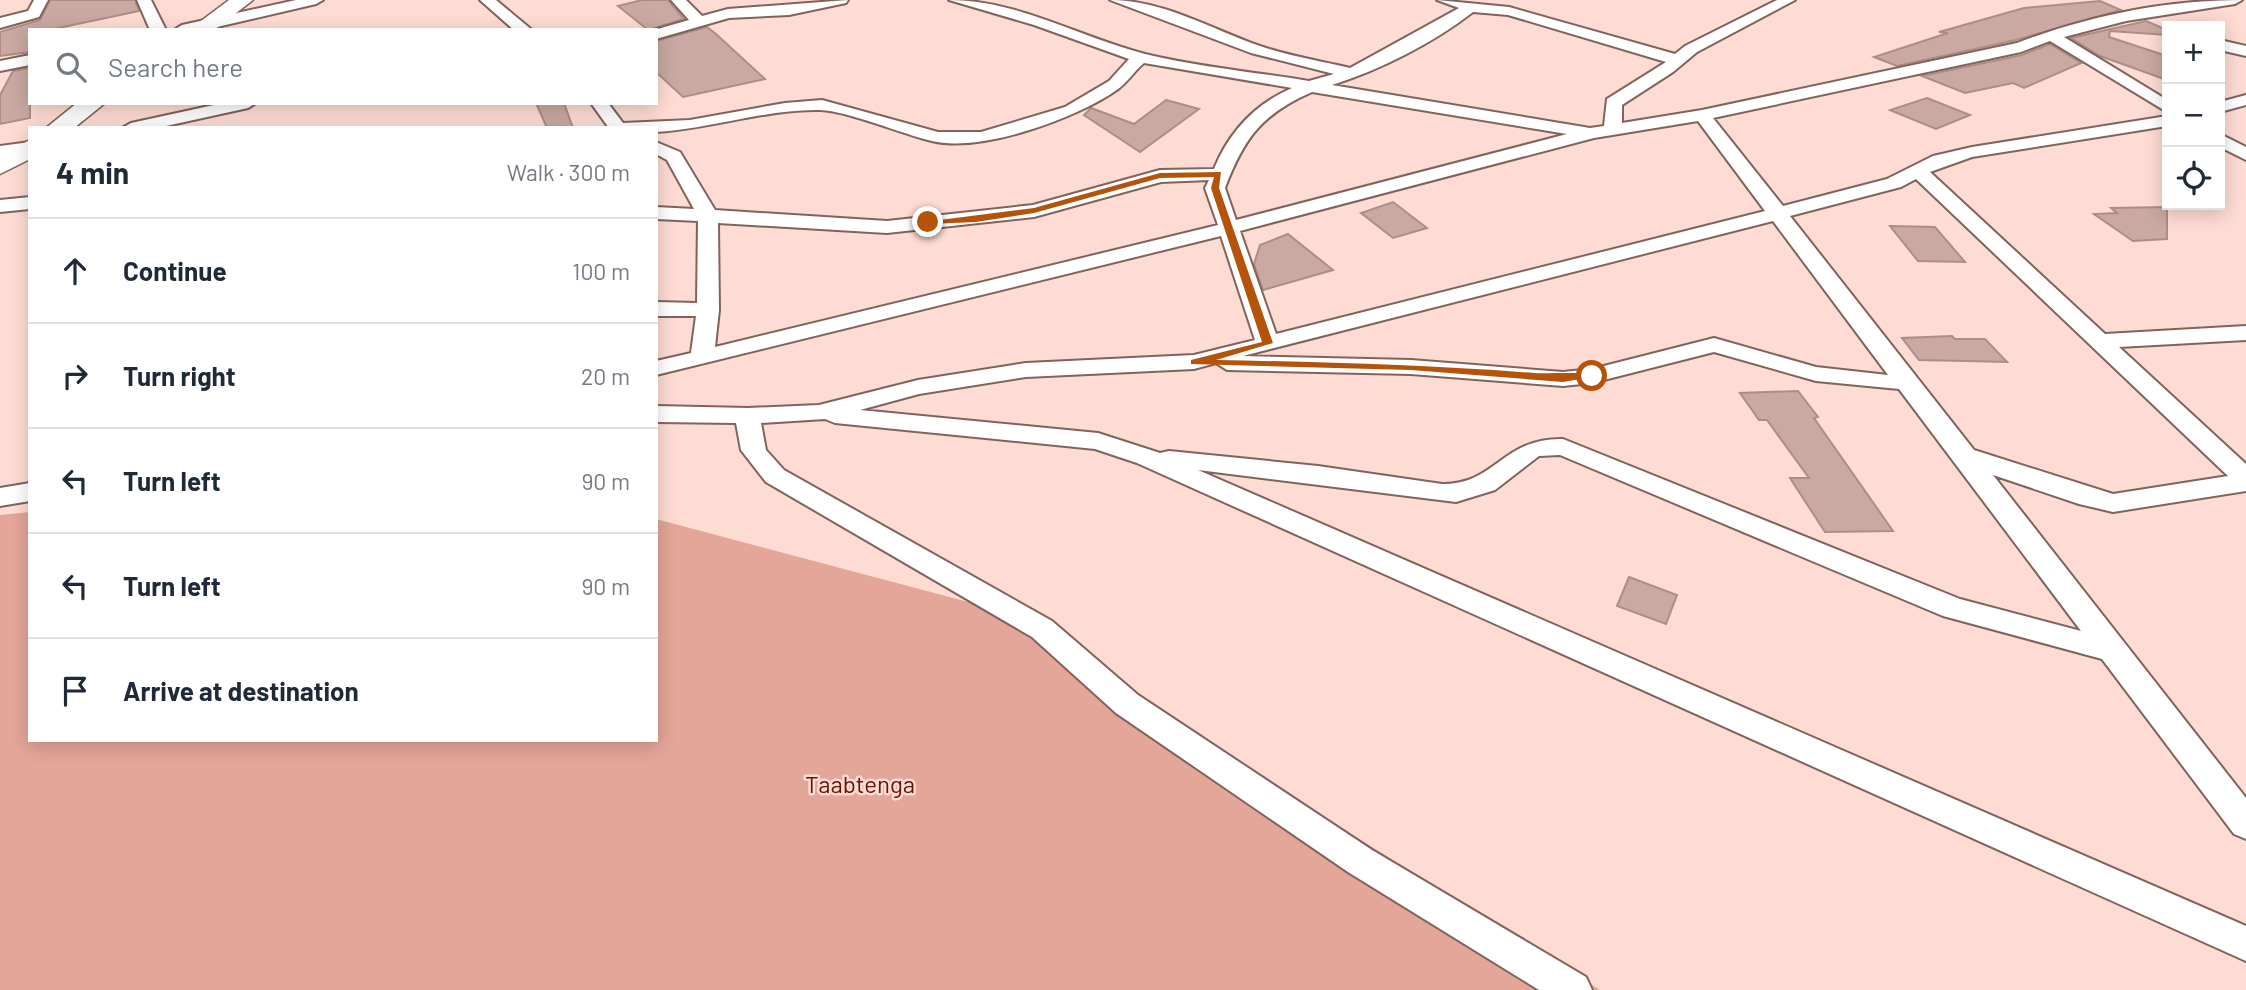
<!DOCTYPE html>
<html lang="en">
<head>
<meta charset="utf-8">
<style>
	body { margin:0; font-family:Barlow,sans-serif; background:#f6f6f7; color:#1f2937 }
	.controls { position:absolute; right:21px; top:21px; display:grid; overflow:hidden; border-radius:0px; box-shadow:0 4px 18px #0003 }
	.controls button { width:63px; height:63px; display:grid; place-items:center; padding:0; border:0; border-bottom:2px solid #e0e1e3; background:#fff; color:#1f2937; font:35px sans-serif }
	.stop { position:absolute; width:21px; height:21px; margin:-16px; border:5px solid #b45309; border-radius:50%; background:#fff }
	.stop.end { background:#b45309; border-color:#fff; box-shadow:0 2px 7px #0008 }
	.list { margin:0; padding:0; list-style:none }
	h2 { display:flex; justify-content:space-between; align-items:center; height:91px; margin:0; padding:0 28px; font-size:30px }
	h2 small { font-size:23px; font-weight:400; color:#747a83 }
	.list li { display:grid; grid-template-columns:46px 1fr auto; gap:21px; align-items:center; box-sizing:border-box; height:105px; padding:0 28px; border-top:2px solid #e0e1e3 }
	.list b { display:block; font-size:26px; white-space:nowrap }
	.list em { font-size:23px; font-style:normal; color:#747a83 }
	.icon { flex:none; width:38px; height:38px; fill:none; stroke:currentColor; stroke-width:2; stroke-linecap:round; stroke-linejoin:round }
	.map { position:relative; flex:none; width:2246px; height:990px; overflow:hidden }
	.search { position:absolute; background:#fff; box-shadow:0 4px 18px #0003; left:28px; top:28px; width:630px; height:77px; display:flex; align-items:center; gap:18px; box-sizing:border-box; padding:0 24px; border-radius:0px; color:#747a83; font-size:26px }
	.panel { position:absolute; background:#fff; box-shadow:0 4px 18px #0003; left:28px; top:126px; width:630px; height:616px; border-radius:0px }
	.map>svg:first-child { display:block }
	.green { fill:#e4a699 }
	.building { fill:#c9a9a2; stroke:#ad8d86; stroke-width:2 }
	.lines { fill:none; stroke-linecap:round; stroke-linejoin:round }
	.street-casing { stroke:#81635d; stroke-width:4 }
	.secondary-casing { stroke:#81635d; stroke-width:3 }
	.street { fill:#fff; fill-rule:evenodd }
	.secondary { fill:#fff; fill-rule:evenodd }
	.route { fill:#b45309 }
	.labels { text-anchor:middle; stroke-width:5; stroke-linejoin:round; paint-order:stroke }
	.near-park-label { font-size:24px; fill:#681003; stroke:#fedcd4 }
</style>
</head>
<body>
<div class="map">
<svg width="2246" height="990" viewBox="0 0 2246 990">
	<rect width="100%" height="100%" fill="#fedcd4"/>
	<path class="green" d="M 30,512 L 30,740 L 656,740 L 656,519 L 991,608 L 1600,990 L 0,990 L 0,515 Z"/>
	<path class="building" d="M 50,0 L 135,0 L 139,11 L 49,30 L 30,30 L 30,52 L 0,56 L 0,32 L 40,20 Z
		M 642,0 L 668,0 L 684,19 L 648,30 L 618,6 Z
		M 2100,1 L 2121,10 L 2016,40 L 1897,66 L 1874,57 L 1948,33 L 1939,32 L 2024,8 Z
		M 2146,21 L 2167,30 L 2167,35 L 2110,31 L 2109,37 L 2167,56 L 2167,80 L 2100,56 L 2071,38 Z
		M 707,27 L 716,34 L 765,79 L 683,97 L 656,72 L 656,41 Z
		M 2050,44 L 2081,63 L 2024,88 L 2013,83 L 1965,93 L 1922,76 L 2022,55 Z
		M 30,68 L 30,118 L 0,124 L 0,95 L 13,71 Z
		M 1927,98 L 1970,115 L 1936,129 L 1890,110 Z
		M 1166,100 L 1199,109 L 1140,152 L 1084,115 L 1091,108 L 1134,124 Z
		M 536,103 L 564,103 L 573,128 L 547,128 Z
		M 1393,202 L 1427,228 L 1393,238 L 1361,213 Z
		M 2167,207 L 2167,239 L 2133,241 L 2094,214 L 2117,213 L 2111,208 Z
		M 1890,226 L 1935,227 L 1965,262 L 1918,261 Z
		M 1288,234 L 1333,270 L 1263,290 L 1254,264 L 1260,245 Z
		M 1952,336 L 1955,339 L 1985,339 L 2007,362 L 1919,360 L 1902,338 Z
		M 1798,391 L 1818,417 L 1814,418 L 1893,531 L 1825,532 L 1790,478 L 1809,478 L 1767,420 L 1759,420 L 1740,393 Z
		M 1629,577 L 1677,595 L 1666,624 L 1617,606 Z"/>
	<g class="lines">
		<defs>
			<path id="street" d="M 34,0 L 48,0 L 39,17 L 0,28 L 0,18 L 28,11 Z
				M 137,0 L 151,0 L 166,30 L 150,30 Z
				M 296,0 L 323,0 L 316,4 L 204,30 L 174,30 L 182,25 Z
				M 480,0 L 496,0 L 532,30 L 514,30 Z
				M 671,0 L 686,0 L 702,16 L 728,9 L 848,0 L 846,3 L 789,15 L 729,18 L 656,39 L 654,30 L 689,20 Z
				M 949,0 C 1018,0 1079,37 1145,54 C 1198,67 1255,72 1309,81 L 1334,74 L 1251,53 L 1110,0 C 1163,0 1211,29 1260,46 C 1289,56 1321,61 1350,68 L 1459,8 L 1437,0 L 1509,7 L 1675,54 L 1685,46 L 1777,0 L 1795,0 L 1697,52 L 1673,72 L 1622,105 L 1622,123 L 1702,110 L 2017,43 C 2088,16 2165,0 2242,0 L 2235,4 L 2126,21 L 2064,37 L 2167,100 L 2167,112 L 2050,41 L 2021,52 L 1713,118 L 1783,206 L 1887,179 L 1933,156 L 1972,147 L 2167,116 L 2167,126 L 1972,157 L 1930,172 L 2105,334 L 2246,326 L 2246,340 L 2119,347 L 2246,464 L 2246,491 L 2113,512 L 2079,504 L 1993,475 L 2246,798 L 2246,839 L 2234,834 L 2102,659 L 1943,616 L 1560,455 L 1539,456 L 1495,490 L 1456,502 L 1198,470 L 2246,926 L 2246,961 L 1137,463 L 1095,449 L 835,423 L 825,419 L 761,423 L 766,450 L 784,470 L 1052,621 L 1138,695 L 1372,850 L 1586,977 L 1592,990 L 1539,990 L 1348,872 L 1116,713 L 1032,637 L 766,482 L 741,450 L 736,423 L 656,422 L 656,406 L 748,408 L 819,405 L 918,380 L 1026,363 L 1194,355 L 1255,340 L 1221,236 L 656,375 L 656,361 L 691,353 L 696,316 L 656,316 L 656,302 L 697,303 L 698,221 L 656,219 L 656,207 L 694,209 L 667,160 L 656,154 L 656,142 L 680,152 L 715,210 L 887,221 L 1033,205 L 1160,170 L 1214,169 C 1229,132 1255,104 1292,88 L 1144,63 C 1134,71 1128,82 1118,89 C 1078,118 981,153 932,141 C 902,134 848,111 820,110 C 765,109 711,129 656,132 L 656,128 L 609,128 L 591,103 L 608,103 L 623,123 L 690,120 L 785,103 L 822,100 L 938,132 L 981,132 L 1065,107 L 1109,81 L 1129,59 L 1034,25 ZM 1473,12 L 1508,15 L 1666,62 L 1607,99 L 1604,126 L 1590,128 L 1332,85 C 1380,70 1433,43 1473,12 ZM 1312,92 L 1567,134 L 1236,220 L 1225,188 C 1244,138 1262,114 1312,92 ZM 1698,121 L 1765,211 L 1276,334 L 1240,231 L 1594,138 ZM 1916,179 L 2228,476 L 2113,494 L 1974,450 L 1790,216 L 1901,187 ZM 1209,180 L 1205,188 L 1218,225 L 715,347 L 719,310 L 718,223 L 887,233 L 1034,217 L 1161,182 ZM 1773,221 L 1888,375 L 1816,367 L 1714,338 L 1592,369 L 1563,372 L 1411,360 L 1243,356 ZM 1714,352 L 1816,381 L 1899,389 L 2081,631 L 1960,599 L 1563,439 C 1501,438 1496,485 1442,484 L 1318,466 L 1169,451 L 1160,453 L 1098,433 L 860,410 L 919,394 L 1026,377 L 1194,369 L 1216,363 L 1227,370 L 1411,374 L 1563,386 L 1592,383 Z
				M 2220,40 L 2246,46 L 2246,56 L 2220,50 Z
				M 30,55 L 30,65 L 0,71 L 0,61 Z
				M 2246,95 L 2246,105 L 2220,112 L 2220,102 Z
				M 223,103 L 256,103 L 248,108 L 157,128 L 122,128 L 131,123 Z
				M 2220,134 L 2246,147 L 2246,160 L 2220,147 Z
				M 30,142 L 30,152 L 0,156 L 0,146 Z
				M 30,197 L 30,209 L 0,212 L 0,200 Z
				M 30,483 L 30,501 L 0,506 L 0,488 Z"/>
			<path id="secondary" d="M 229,0 L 253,0 L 214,30 L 189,30 Z
				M 77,103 L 105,103 L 74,128 L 46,128 Z
				M 30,140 L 30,159 L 0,174 L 0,155 Z"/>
		</defs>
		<use href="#street" class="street-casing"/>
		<use href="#secondary" class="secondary-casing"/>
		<use href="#street" class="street"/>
		<use href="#secondary" class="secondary"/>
	</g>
	<path class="route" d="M 1221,172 L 1219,188 L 1273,343 L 1216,360 C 1322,362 1428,365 1534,373 C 1547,374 1589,371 1597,376 L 1563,382 L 1411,370 L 1191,364 L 1191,360 L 1262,342 L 1211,188 L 1214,177 L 1160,178 L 1034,213 L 976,222 L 928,224 L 924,222 L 1034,208 L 1160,173 Z"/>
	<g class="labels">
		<g class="near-park-label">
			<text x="860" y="793">Taabtenga</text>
		</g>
	</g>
</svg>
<div class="controls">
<button>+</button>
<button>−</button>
<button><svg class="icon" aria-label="locate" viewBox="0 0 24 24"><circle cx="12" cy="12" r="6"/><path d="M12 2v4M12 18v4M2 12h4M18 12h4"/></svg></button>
</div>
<div class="stop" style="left:1592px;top:376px"></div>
<div class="stop end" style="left:928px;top:222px"></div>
<div class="search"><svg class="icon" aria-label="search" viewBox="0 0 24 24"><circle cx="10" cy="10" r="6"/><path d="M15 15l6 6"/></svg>Search here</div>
<section class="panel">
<h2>4 min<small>Walk · 300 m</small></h2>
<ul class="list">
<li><svg class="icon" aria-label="ahead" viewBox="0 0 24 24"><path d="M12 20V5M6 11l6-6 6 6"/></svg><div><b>Continue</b></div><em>100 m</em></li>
<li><svg class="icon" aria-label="right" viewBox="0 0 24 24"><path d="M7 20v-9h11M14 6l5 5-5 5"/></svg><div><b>Turn right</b></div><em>20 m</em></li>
<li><svg class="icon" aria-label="left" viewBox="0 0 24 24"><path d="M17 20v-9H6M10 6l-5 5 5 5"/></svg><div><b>Turn left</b></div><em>90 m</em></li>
<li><svg class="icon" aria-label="left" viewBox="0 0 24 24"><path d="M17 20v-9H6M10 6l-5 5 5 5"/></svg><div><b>Turn left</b></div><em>90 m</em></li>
<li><svg class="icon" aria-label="arrive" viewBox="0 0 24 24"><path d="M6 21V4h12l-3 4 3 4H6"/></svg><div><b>Arrive at destination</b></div></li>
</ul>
</section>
</div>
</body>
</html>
